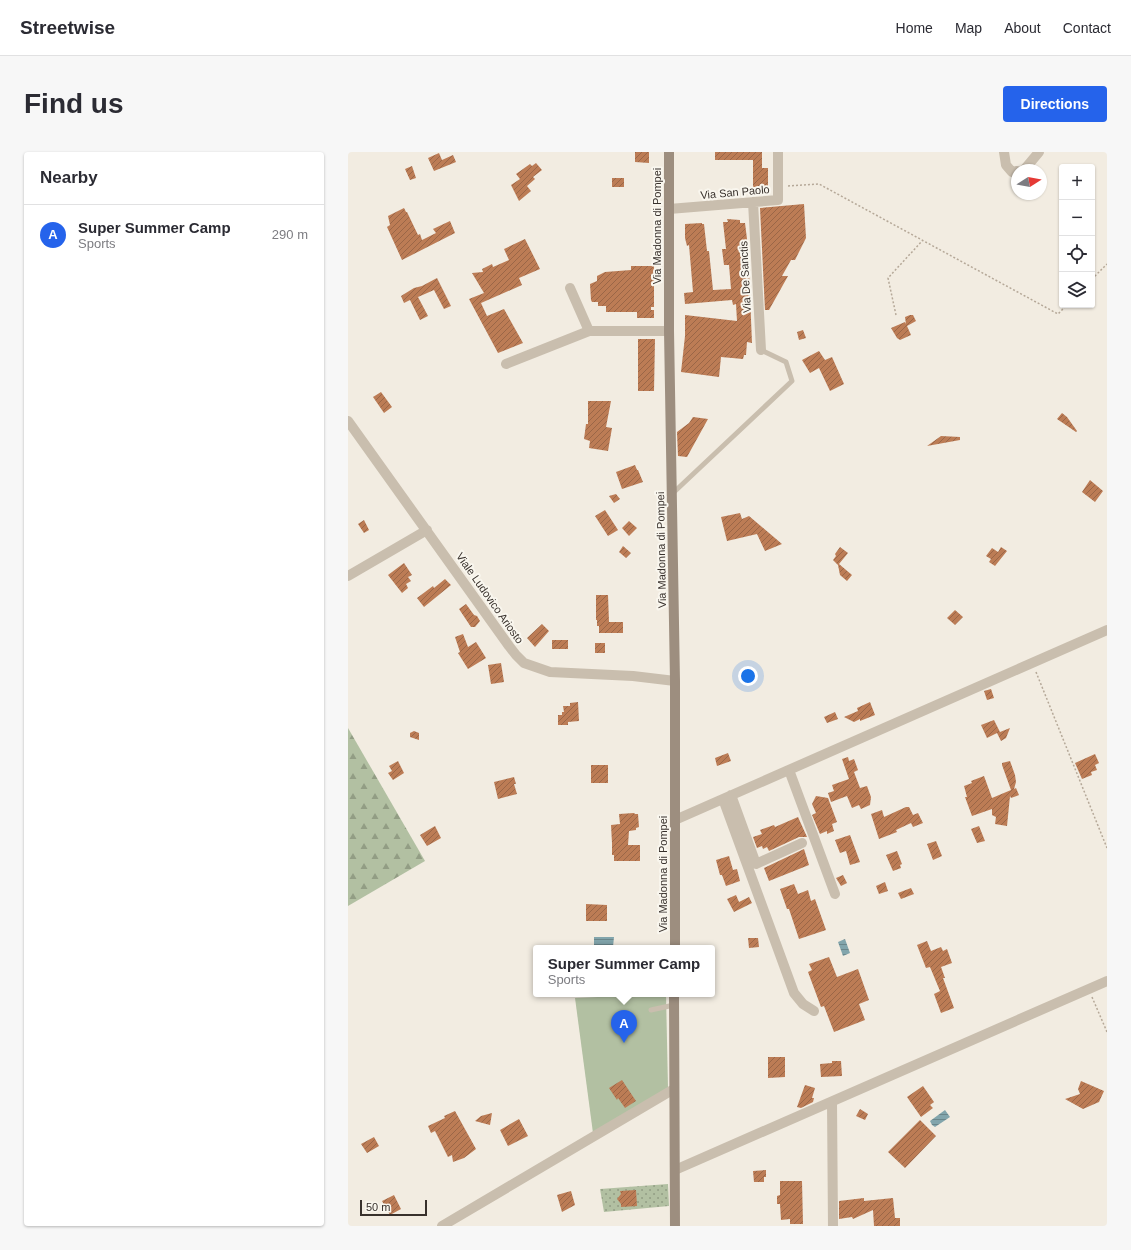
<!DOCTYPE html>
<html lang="en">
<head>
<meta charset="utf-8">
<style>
	body { margin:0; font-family:Helvetica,sans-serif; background:#f7f7f7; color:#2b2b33 }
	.controls { position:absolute; right:12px; top:12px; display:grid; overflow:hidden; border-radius:4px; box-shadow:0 1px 3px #0004 }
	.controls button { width:36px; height:36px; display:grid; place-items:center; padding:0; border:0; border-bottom:1px solid #e1e1e2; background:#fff; color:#2b2b33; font:20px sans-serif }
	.compass { position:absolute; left:663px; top:12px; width:36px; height:36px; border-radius:50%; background:#fff; box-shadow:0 1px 3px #0004; rotate:79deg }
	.scale { position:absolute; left:12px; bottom:10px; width:67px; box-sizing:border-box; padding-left:4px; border:2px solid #38312c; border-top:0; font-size:11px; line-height:14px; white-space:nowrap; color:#38312c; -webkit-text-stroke:3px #f9f6ee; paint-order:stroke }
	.you { position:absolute; left:400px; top:524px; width:14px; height:14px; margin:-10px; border:3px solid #fff; border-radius:50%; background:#1a73e8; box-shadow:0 0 0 6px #1a73e833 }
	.badge { display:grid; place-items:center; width:26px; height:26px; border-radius:50%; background:#2563eb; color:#fff; font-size:13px; font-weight:700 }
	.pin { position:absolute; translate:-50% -33px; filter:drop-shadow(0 1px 2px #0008) }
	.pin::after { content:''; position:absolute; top:21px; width:14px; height:12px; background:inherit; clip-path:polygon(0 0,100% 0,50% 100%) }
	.popup { position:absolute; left:185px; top:793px; width:182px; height:52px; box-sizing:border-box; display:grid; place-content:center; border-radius:4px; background:#fff; filter:drop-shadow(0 1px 3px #0005); font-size:13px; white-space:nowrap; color:#7c7c81 }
	.popup b { font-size:15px; color:#2b2b33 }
	.popup::after { content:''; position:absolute; left:50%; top:100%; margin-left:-8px; border:8px solid transparent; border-top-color:#fff }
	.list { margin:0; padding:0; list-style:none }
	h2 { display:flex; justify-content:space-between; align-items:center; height:52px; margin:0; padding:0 16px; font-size:17px }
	h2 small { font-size:13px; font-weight:400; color:#7c7c81 }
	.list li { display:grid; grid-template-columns:26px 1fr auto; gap:12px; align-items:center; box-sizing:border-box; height:60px; padding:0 16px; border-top:1px solid #e1e1e2 }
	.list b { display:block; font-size:15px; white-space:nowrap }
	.list p { margin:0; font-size:13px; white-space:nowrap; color:#7c7c81 }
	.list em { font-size:13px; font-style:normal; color:#7c7c81 }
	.icon { flex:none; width:22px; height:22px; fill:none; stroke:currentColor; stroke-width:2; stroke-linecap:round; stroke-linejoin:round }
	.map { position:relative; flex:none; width:759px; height:1074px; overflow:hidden; border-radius:4px }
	header { display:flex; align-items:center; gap:24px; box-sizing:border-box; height:56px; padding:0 20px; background:#fff; border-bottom:1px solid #e1e1e2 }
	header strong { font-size:19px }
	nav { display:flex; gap:22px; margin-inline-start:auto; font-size:14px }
	.intro { display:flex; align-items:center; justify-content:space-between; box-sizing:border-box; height:96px; padding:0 24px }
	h1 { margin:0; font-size:28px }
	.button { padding:10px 18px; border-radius:4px; background:#2563eb; color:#fff; font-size:14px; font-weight:700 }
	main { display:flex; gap:24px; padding:0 24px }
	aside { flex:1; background:#fff; border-radius:4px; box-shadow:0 1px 3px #0004 }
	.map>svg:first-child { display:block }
	.grass { fill:#b2c0a2 }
	.forest { fill:url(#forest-firs) }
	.park { fill:url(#park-dots) }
	.water { fill:url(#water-rules) }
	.building { fill:url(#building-hatch) }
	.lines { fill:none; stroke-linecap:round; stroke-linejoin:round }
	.path { stroke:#b5a898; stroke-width:1.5; stroke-dasharray:2 2; stroke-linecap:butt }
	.lane { stroke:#c9beae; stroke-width:5 }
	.street { stroke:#c9beae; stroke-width:10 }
	.secondary { stroke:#9d8e7f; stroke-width:10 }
	.labels { text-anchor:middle; stroke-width:4; stroke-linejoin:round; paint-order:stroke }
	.street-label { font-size:11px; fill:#38312c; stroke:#f9f6ee }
</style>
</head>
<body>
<header>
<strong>Streetwise</strong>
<nav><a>Home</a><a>Map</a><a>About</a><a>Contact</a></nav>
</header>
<div class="intro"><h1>Find us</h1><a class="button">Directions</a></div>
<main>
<aside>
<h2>Nearby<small></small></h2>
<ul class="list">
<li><span class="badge">A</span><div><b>Super Summer Camp</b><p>Sports</p></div><em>290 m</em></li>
</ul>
</aside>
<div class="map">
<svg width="759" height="1074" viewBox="0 0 759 1074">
	<defs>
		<pattern id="forest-firs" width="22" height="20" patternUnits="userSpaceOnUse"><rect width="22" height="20" fill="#b2c0a2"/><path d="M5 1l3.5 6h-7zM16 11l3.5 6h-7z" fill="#929d84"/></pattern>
		<pattern id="park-dots" width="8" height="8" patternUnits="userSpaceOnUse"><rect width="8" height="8" fill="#b2c0a2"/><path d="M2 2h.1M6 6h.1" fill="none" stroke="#929d84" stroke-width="1.8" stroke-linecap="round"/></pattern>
		<pattern id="water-rules" width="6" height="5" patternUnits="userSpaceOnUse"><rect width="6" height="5" fill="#82a5ac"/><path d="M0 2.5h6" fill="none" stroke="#6b878c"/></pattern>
		<pattern id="building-hatch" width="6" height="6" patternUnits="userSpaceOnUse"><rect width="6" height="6" fill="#bc7c55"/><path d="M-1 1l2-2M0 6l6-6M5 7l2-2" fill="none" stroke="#9a6647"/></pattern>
	</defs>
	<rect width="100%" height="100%" fill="#f2ece1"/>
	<path class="grass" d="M 318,842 L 320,936 L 245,981 L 227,846 Z"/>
	<path class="forest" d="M 0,576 L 77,709 L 0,754 Z"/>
	<path class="park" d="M 320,1032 L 321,1054 L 256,1060 L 252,1037 Z"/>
	<path class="water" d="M 246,785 L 266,785 L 265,795 L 246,795 Z
		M 497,787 L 502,801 L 495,804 L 490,790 Z
		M 597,958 L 602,965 L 587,975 L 584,973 L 582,969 Z"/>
	<path class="building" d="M 287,0 L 301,0 L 301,11 L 287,10 Z
		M 367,0 L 414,0 L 414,16 L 420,16 L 420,35 L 405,35 L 405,8 L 367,8 Z
		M 91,1 L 94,8 L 105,3 L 108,10 L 86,19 L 80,6 Z
		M 188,11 L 194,18 L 185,25 L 187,27 L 179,34 L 183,39 L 171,49 L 163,33 L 172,27 L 168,22 L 182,12 L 184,14 Z
		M 64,14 L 68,26 L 62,28 L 57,17 Z
		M 264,26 L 276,26 L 276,35 L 264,35 Z
		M 456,52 L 458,86 L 447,108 L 443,108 L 434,124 L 440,124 L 421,158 L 417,158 L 412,56 Z
		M 56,56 L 58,60 L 59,60 L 70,83 L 72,82 L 74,88 L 88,81 L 85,77 L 102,69 L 107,81 L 54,108 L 39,75 L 42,73 L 40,64 Z
		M 379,67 L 392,68 L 392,71 L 397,71 L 400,95 L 404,191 L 399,190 L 398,203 L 396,203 L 395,207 L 373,205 L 371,225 L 333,220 L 337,184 L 337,163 L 389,169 L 388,152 L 385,153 L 384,148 L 337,152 L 336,141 L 345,140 L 341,93 L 339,94 L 337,86 L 337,72 L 354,71 L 354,72 L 356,72 L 359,99 L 361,99 L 365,138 L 383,137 L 381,113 L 376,113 L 374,97 L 378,97 L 375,70 L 380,70 Z
		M 177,87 L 192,117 L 171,126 L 174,133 L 133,151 L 139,164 L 156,157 L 175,191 L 150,201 L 121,147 L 136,141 L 124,121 L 135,120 L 134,117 L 144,112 L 145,115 L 161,108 L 156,97 Z
		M 283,114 L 306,114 L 306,155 L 303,155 L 303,158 L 306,158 L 306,166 L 289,166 L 289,160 L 258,160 L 258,154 L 250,154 L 250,150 L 244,150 L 243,148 L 242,132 L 249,129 L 249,124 L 257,120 L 283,118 Z
		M 89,126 L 103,154 L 96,157 L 86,138 L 70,145 L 80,164 L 72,168 L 62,148 L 56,151 L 53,144 L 66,136 L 74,134 Z
		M 562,163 L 565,163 L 568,169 L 559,174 L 563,183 L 552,188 L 549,186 L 543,176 L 557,170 L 558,172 L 557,165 Z
		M 455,178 L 458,186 L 451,188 L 449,180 Z
		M 290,187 L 307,187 L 306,239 L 290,239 Z
		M 471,199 L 477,208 L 484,205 L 496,232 L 482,239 L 471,216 L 462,221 L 454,208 Z
		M 33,240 L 44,255 L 36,261 L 25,245 Z
		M 240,249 L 263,249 L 258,275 L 264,276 L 260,299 L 241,296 L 242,289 L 236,287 L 238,272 L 240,272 Z
		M 714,261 L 719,265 L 729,279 L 728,280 L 709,267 Z
		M 345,265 L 360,267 L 339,305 L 330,304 L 329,280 L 341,271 Z
		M 593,284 L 612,285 L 612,288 L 579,294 Z
		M 287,313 L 289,318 L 290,318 L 295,330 L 274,337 L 268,320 Z
		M 742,328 L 755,339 L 747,350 L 734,340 Z
		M 268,342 L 272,347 L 266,351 L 261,344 Z
		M 257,358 L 270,378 L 260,384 L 247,364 Z
		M 392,361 L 394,367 L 401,364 L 434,392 L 417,399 L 409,382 L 379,389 L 373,365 Z
		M 16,368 L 21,378 L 16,381 L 10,372 Z
		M 281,369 L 289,376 L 281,384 L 274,376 Z
		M 275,394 L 283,401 L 278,406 L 271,400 Z
		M 492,395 L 500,401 L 491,412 L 504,423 L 499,429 L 492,423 L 490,413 L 485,408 L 488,404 L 487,402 Z
		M 653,395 L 659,399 L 647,414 L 641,410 L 643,407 L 638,404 L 644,396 L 650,400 Z
		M 56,411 L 64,423 L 60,425 L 63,429 L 58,432 L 60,436 L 54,441 L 40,423 Z
		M 97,427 L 103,433 L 76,455 L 69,446 L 85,434 L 86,436 Z
		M 248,443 L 260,443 L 261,470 L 275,470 L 275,481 L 251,481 L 251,474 L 249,474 L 249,468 L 248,468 Z
		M 118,452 L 126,463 L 129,464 L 132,469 L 127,475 L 123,475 L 111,457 Z
		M 607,458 L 615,465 L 607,473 L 599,466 Z
		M 194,472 L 201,479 L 187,495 L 179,486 Z
		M 115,482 L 120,495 L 128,490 L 138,506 L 120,517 L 110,501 L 112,500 L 107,485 Z
		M 204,488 L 220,488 L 220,497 L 204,497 Z
		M 247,491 L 257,491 L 257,501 L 247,501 Z
		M 153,511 L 156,530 L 143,532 L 140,513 Z
		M 643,537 L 646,546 L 639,548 L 636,539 Z
		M 230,550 L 231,569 L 220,570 L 220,573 L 210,573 L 210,563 L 214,563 L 214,560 L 216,560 L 215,554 L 222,554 L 222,551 Z
		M 522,550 L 527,563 L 512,569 L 512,567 L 506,570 L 496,565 L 510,559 L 509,556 Z
		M 487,560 L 490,567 L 479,571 L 476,565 Z
		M 646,568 L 652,580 L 662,576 L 658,586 L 653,589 L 649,581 L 639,586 L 633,573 Z
		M 66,579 L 71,581 L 71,588 L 62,585 L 62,581 Z
		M 380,601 L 383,609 L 369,614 L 367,606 Z
		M 747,602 L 751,611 L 747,613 L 749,618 L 743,620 L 744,623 L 734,627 L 727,611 Z
		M 500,605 L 501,609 L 506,607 L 510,618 L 506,620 L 512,636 L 519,634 L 523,645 L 522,653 L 513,657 L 511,653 L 504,656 L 499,644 L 483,650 L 480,641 L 486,639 L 484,633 L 501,627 L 494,607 Z
		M 50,609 L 56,621 L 45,628 L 40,621 L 44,619 L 41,614 Z
		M 662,609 L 667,623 L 668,630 L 666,637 L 668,636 L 671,643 L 663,646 L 662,644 L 659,674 L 647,672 L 648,665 L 644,663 L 644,657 L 624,664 L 617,645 L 619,645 L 616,634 L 624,631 L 623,629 L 636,624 L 644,646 L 663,638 L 654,613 L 654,611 Z
		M 243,613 L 260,613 L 260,631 L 243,631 Z
		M 166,625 L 168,632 L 166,632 L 169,642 L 150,647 L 146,630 Z
		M 468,644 L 480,646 L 489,670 L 484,672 L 486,679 L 479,682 L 479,679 L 472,682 L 464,663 L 468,661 L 464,652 Z
		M 558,655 L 561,655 L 565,663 L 570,661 L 575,671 L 565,675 L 563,671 L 548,678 L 549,680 L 531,687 L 523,662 L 534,658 L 536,665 Z
		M 286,661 L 287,662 L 290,662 L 291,675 L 288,676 L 288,678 L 281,679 L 280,693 L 292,693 L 292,709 L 266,709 L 266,703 L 264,703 L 264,691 L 263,673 L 272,672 L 271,662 Z
		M 450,665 L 459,685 L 451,685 L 421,699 L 419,695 L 415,697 L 414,694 L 409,696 L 405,685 L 414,682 L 412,678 L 426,673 L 427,675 Z
		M 87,674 L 93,686 L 79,694 L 72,683 Z
		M 631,674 L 637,689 L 629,691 L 623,677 Z
		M 502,683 L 512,710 L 502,713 L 498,699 L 492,701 L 487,688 Z
		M 588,689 L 594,704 L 585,708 L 579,692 Z
		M 456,697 L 461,713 L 421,729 L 416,716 Z
		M 549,699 L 554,712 L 552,713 L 553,716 L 545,719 L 538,703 Z
		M 381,704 L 385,718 L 389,717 L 392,729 L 378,734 L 374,723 L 372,723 L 368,708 Z
		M 495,723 L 499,731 L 493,734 L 488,726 Z
		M 537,730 L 540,739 L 531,742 L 528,734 Z
		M 446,732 L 450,742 L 460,738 L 463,749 L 467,747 L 478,778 L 451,787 L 441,757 L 439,757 L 432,737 Z
		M 563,736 L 566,742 L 553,747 L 550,741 Z
		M 388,743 L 391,750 L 401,745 L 404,751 L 386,760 L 379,747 Z
		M 238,752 L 259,753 L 259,769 L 238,769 Z
		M 400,786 L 410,786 L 411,795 L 401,796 Z
		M 579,789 L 583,799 L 593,795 L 595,799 L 599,797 L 604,811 L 593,815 L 597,826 L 595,826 L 606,856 L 593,861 L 586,842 L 592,839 L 582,815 L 578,816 L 569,793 Z
		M 481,805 L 489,825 L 510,817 L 521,848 L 511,852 L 517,868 L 486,880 L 476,854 L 473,855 L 460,820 L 464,818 L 461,812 Z
		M 420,905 L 437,905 L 437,925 L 420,926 Z
		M 484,909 L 493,909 L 494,924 L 473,925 L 472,912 L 484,911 Z
		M 274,928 L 288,949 L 277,956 L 270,946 L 269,948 L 261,936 Z
		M 733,929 L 756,939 L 751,950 L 735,957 L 717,947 L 732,942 L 730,937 Z
		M 457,933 L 467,936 L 464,946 L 466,946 L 465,950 L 453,956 L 449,955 Z
		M 575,934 L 586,950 L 582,953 L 585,956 L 573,965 L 559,945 Z
		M 512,957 L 520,962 L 517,968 L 508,964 Z
		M 107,959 L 128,997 L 116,1006 L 105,1010 L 104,1003 L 100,1005 L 87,979 L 83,981 L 80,974 L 97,966 L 96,964 Z
		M 144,961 L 142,973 L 127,969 L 133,964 Z
		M 171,967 L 180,984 L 160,994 L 152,978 Z
		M 572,968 L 588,984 L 557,1016 L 540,1000 Z
		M 26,985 L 31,994 L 19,1001 L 13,992 Z
		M 418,1018 L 418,1025 L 416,1025 L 416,1030 L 406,1030 L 405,1019 Z
		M 432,1029 L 454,1029 L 455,1072 L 442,1072 L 442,1067 L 433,1068 L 432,1052 L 429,1052 L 429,1044 L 432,1043 Z
		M 288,1038 L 289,1054 L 273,1055 L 273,1052 L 269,1047 L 273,1042 L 272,1039 Z
		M 223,1039 L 227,1053 L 214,1060 L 209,1043 Z
		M 46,1043 L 53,1057 L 42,1063 L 34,1049 Z
		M 516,1046 L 516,1049 L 545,1046 L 547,1066 L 552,1066 L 552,1074 L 526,1074 L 525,1058 L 505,1067 L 504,1065 L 491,1067 L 491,1049 Z"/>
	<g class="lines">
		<path class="path" d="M 440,34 L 471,32 L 710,162 L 719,153
			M 744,127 L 759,112
			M 548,163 L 540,126 L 575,88
			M 688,520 L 759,696
			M 744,845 L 759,880"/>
		<path class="lane" d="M 325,341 L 444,229 L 438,210 L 413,198
			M 303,858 L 326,853"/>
		<path class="street" d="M 656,0 L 658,13 L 664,20 L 669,19
			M 676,18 L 691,0
			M 405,50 L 413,198
			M 321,57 L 430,48 L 430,0
			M 222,136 L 241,179
			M 158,212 L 241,179 L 321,179
			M 0,269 L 161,494 L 168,503 L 176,511 L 202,520 L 285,524 L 327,529
			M 0,424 L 79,378
			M 441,618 L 487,742
			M 383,643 L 408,712 L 454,691
			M 375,647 L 446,841 L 455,852 L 466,859
			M 327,668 L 759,478
			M 484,950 L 485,1074
			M 327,1018 L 759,829
			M 94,1074 L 326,937"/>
		<path class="secondary" d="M 321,0 L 321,179 L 327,529 L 327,796
			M 326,842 L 327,1074"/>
	</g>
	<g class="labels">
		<g class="street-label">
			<text transform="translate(387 40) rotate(-5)" y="4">Via San Paolo</text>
			<text transform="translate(309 74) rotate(-90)" y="4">Via Madonna di Pompei</text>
			<text transform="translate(397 125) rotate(-93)" y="4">Via De Sanctis</text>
			<text transform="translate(313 398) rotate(-91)" y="4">Via Madonna di Pompei</text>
			<text transform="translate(142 446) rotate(55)" y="4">Viale Ludovico Ariosto</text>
			<text transform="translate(315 722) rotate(-90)" y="4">Via Madonna di Pompei</text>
		</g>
	</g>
</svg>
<div class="controls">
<button>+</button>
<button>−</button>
<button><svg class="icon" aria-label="locate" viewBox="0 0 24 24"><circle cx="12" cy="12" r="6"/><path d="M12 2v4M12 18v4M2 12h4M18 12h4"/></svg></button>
<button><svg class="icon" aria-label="layers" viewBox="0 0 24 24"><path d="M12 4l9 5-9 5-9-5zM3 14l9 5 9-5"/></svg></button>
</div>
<svg class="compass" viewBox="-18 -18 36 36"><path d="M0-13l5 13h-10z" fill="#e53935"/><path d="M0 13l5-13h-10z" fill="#7c7c81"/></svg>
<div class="scale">50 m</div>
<div class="you"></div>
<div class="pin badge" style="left:276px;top:891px">A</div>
<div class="popup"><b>Super Summer Camp</b>Sports</div>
</div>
</main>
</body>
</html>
